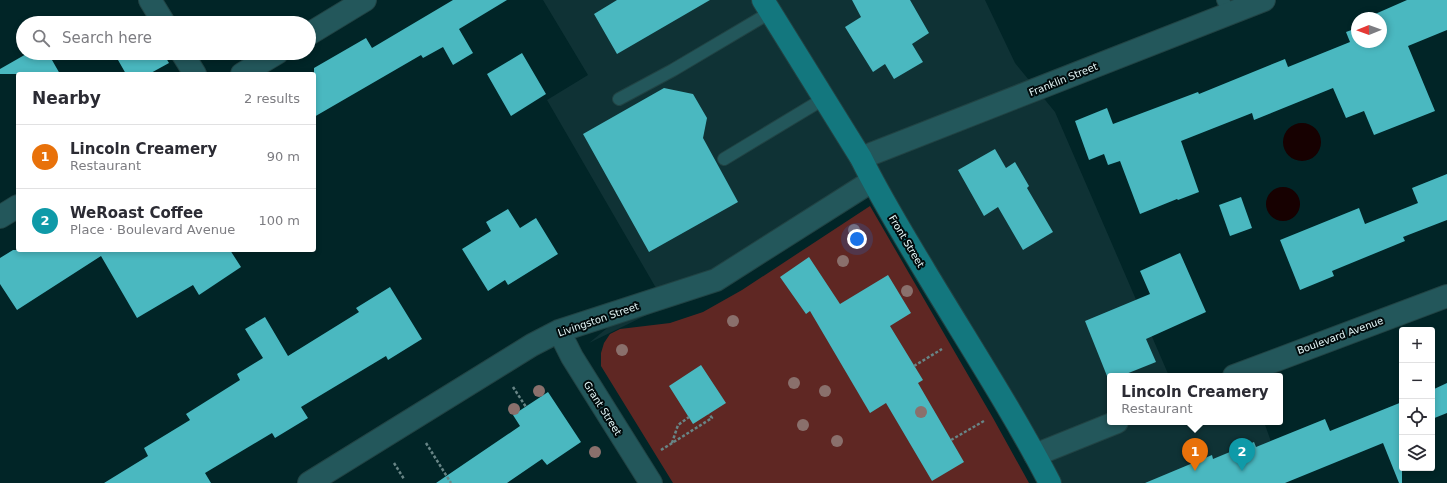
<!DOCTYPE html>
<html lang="en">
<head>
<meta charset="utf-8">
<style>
	body { margin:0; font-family:"DejaVu Sans",sans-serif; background:#f7f7f7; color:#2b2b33 }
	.controls { position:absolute; right:12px; bottom:12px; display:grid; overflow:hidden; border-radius:4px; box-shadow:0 2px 6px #0003 }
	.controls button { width:36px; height:36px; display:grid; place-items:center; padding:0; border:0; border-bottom:1px solid #e1e1e2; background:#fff; color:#2b2b33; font:20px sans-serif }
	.compass { position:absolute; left:1351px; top:12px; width:36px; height:36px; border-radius:50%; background:#fff; box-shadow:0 2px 6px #0003; rotate:269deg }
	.you { position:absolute; left:857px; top:239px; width:14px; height:14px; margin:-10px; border:3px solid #fff; border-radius:50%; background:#1a73e8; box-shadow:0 0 0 6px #1a73e833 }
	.badge { display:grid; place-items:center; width:26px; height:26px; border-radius:50%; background:#865e5e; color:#fff; font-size:13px; font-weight:700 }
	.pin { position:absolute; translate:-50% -33px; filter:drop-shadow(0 1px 2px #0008) }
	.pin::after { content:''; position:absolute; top:21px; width:14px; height:12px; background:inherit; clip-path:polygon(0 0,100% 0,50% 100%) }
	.popup { position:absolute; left:1107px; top:373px; width:176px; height:52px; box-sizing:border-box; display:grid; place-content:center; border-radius:4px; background:#fff; filter:drop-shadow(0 1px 3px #0005); font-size:13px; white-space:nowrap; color:#7c7c81 }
	.popup b { font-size:15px; color:#2b2b33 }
	.popup::after { content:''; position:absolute; left:50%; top:100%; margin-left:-8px; border:8px solid transparent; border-top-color:#fff }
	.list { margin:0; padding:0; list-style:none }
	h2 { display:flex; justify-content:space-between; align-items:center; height:52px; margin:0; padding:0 16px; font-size:17px }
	h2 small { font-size:13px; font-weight:400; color:#7c7c81 }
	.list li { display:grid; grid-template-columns:26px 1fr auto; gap:12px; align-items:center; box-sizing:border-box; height:64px; padding:0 16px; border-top:1px solid #e1e1e2 }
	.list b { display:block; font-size:15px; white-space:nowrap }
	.list p { margin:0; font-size:13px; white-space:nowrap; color:#7c7c81 }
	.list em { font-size:13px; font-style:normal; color:#7c7c81 }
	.icon { flex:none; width:22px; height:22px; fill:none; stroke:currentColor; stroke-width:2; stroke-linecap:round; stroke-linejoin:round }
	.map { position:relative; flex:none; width:1447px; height:483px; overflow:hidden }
	.search { position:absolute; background:#fff; box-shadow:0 2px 6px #0003; left:16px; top:16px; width:300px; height:44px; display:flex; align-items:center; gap:10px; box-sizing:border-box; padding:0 14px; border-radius:22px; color:#7c7c81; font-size:15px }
	.panel { position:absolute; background:#fff; box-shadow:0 2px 6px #0003; left:16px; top:72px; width:300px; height:180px; border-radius:4px }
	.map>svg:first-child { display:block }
	.built { fill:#0f3235 }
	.green { fill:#5f2723 }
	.water { fill:#170101 }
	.building { fill:#4ab8c0 }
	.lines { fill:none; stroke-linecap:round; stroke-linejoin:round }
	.lane-casing { stroke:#214344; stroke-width:14 }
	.street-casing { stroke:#214344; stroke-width:24 }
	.secondary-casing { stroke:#214344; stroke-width:24 }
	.path { stroke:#688586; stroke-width:2.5; stroke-dasharray:3 2; stroke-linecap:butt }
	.lane { stroke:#23575b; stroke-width:12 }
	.street { stroke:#23575b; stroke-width:22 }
	.secondary { stroke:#13777e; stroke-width:22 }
	.tree { fill:#8a706c }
	.labels { text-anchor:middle; stroke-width:4; stroke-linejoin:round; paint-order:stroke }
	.street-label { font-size:10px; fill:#e5f8f9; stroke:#010b0c }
</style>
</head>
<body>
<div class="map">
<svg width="1447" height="483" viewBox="0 0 1447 483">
	<rect width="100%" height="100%" fill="#012527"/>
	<path class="built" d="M 543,0 L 985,0 L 1015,63 L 1055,112 L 1169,376 L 1110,376 L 1110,422 L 1264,422 L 1286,483 L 1059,483 L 878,191 L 756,262 L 589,343 L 656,288 L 547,100 L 588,75 Z"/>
	<path class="green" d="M 870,206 L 993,418 L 1029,483 L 673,483 L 601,366 L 601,353 L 604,343 L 610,334 L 620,329 L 670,323 L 703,312 L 742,290 Z"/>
	<path class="water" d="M1283 142a19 19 0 1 1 38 0a19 19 0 1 1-38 0Z
		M1266 204a17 17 0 1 1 34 0a17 17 0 1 1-34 0Z"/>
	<path class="building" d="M 453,0 L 507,0 L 459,29 L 473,53 L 453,65 L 443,47 L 423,58 L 421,55 L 314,117 L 314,68 L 366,38 L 372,48 Z
		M 617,0 L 710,0 L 617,54 L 594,14 Z
		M 852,0 L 910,0 L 929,33 L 912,44 L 923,62 L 894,79 L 885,64 L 873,72 L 845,27 L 861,17 Z
		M 1407,0 L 1447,0 L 1447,30 L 1408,46 L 1435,111 L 1374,135 L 1364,111 L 1346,118 L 1333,88 L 1254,120 L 1252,113 L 1181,141 L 1199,192 L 1178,200 L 1177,199 L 1140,214 L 1120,161 L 1108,165 L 1104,154 L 1089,160 L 1075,121 L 1107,108 L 1113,124 L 1198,92 L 1199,94 L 1285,59 L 1288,67 L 1350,42 L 1346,32 L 1357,28 L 1357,42 L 1381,42 L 1381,18 L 1366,18 Z
		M 28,53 L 48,53 L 60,74 L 0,74 L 0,69 Z
		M 114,53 L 163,53 L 169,63 L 149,74 L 126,74 Z
		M 522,53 L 546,94 L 511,116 L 487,74 Z
		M 664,88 L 693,94 L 707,118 L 703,138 L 738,202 L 649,252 L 583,134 Z
		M 995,149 L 1006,168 L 1015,162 L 1029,186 L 1027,188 L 1053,232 L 1023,250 L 998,207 L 984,216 L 958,170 Z
		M 1447,174 L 1447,220 L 1403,237 L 1405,241 L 1332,271 L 1334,276 L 1300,290 L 1280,240 L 1359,208 L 1365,224 L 1418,203 L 1412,188 Z
		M 1241,197 L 1252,228 L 1230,236 L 1219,205 Z
		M 508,209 L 520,228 L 536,218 L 558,254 L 508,285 L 505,280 L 488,291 L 462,249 L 491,231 L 486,222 Z
		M 13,250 L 230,250 L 241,267 L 199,295 L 193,285 L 137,318 L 101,256 L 17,310 L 0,284 L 0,258 Z
		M 1180,253 L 1206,312 L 1146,339 L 1156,362 L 1121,376 L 1110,376 L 1110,380 L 1109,381 L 1085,321 L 1150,294 L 1140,271 Z
		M 809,257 L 840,304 L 888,275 L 911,313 L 890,326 L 923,380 L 918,383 L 964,462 L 932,481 L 886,403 L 870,413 L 810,311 L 806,314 L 780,277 Z
		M 390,287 L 422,339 L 388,360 L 386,356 L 301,407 L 308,418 L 275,438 L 272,433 L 205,473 L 211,483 L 104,483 L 148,456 L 144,448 L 190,420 L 186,414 L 240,380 L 237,374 L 263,358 L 245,329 L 265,317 L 288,356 L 359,312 L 356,308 Z
		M 701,365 L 726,403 L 693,424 L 669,386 Z
		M 1447,383 L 1447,413 L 1432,419 L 1432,390 Z
		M 548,392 L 581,442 L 547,465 L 542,459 L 507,483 L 436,483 L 520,426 L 513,415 Z
		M 1402,402 L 1402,483 L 1399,483 L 1383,443 L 1285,483 L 1145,483 L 1212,455 L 1213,459 L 1254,442 L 1256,447 L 1325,419 L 1330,431 Z"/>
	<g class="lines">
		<defs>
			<path id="lane" d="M 1223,0 L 1229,14
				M 619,99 L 673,70 L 771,12
				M 724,159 L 825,98"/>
			<path id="street" d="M 150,0 L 164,23
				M 309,34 L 365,0
				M 182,53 L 195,74
				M 242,74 L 277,53
				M 861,158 L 1264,0
				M 0,217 L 18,206
				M 559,331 L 572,357 L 651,483
				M 1234,376 L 1447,296
				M 1035,455 L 1117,422
				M 309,483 L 532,345 L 559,331 L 716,280 L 872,181"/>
			<path id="secondary" d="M 763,0 L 861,158 C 880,197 903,234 925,271 C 967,341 1012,410 1050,483"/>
		</defs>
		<use href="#lane" class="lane-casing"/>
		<use href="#street" class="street-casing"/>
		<use href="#secondary" class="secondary-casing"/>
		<path class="path" d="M 914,366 L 942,349
			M 513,387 L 526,407
			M 951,440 L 984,421
			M 426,443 L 451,483
			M 672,443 L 678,425 L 689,417
			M 661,450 L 712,418 L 709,414
			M 394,463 L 404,479"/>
		<use href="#lane" class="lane"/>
		<use href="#street" class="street"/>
		<use href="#secondary" class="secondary"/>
	</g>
	<g class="tree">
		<circle cx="854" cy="230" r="6"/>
		<circle cx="843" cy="261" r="6"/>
		<circle cx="907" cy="291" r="6"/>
		<circle cx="733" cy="321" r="6"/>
		<circle cx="622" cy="350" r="6"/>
		<circle cx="794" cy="383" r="6"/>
		<circle cx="539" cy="391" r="6"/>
		<circle cx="825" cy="391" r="6"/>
		<circle cx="514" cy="409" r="6"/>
		<circle cx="921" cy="412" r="6"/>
		<circle cx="803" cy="425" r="6"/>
		<circle cx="837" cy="441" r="6"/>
		<circle cx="595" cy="452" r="6"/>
	</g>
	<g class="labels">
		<g class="street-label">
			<text transform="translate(1063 79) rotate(-22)" y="4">Franklin Street</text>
			<text transform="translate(907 241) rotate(59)" y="4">Front Street</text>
			<text transform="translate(598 319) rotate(-19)" y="4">Livingston Street</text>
			<text transform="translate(1340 335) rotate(-20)" y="4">Boulevard Avenue</text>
			<text transform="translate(603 408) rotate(58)" y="4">Grant Street</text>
		</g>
	</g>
</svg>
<div class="controls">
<button>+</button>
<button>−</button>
<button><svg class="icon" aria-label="locate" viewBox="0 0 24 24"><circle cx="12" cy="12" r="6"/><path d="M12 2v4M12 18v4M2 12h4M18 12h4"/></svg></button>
<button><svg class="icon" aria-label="layers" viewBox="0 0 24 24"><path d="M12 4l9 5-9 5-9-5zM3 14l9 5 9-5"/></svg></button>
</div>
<svg class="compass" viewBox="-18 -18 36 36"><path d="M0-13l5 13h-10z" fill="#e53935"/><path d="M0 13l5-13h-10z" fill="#7c7c81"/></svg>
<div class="you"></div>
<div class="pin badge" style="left:1195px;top:471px;background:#e8710a">1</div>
<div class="popup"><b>Lincoln Creamery</b>Restaurant</div>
<div class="pin badge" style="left:1242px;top:471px;background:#0f9aa8">2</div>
<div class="search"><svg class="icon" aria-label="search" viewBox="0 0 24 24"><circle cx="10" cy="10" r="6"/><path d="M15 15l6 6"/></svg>Search here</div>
<section class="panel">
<h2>Nearby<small>2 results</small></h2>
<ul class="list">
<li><span class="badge" style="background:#e8710a">1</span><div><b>Lincoln Creamery</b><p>Restaurant</p></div><em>90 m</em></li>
<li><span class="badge" style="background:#0f9aa8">2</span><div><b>WeRoast Coffee</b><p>Place · Boulevard Avenue</p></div><em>100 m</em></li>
</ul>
</section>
</div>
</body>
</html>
